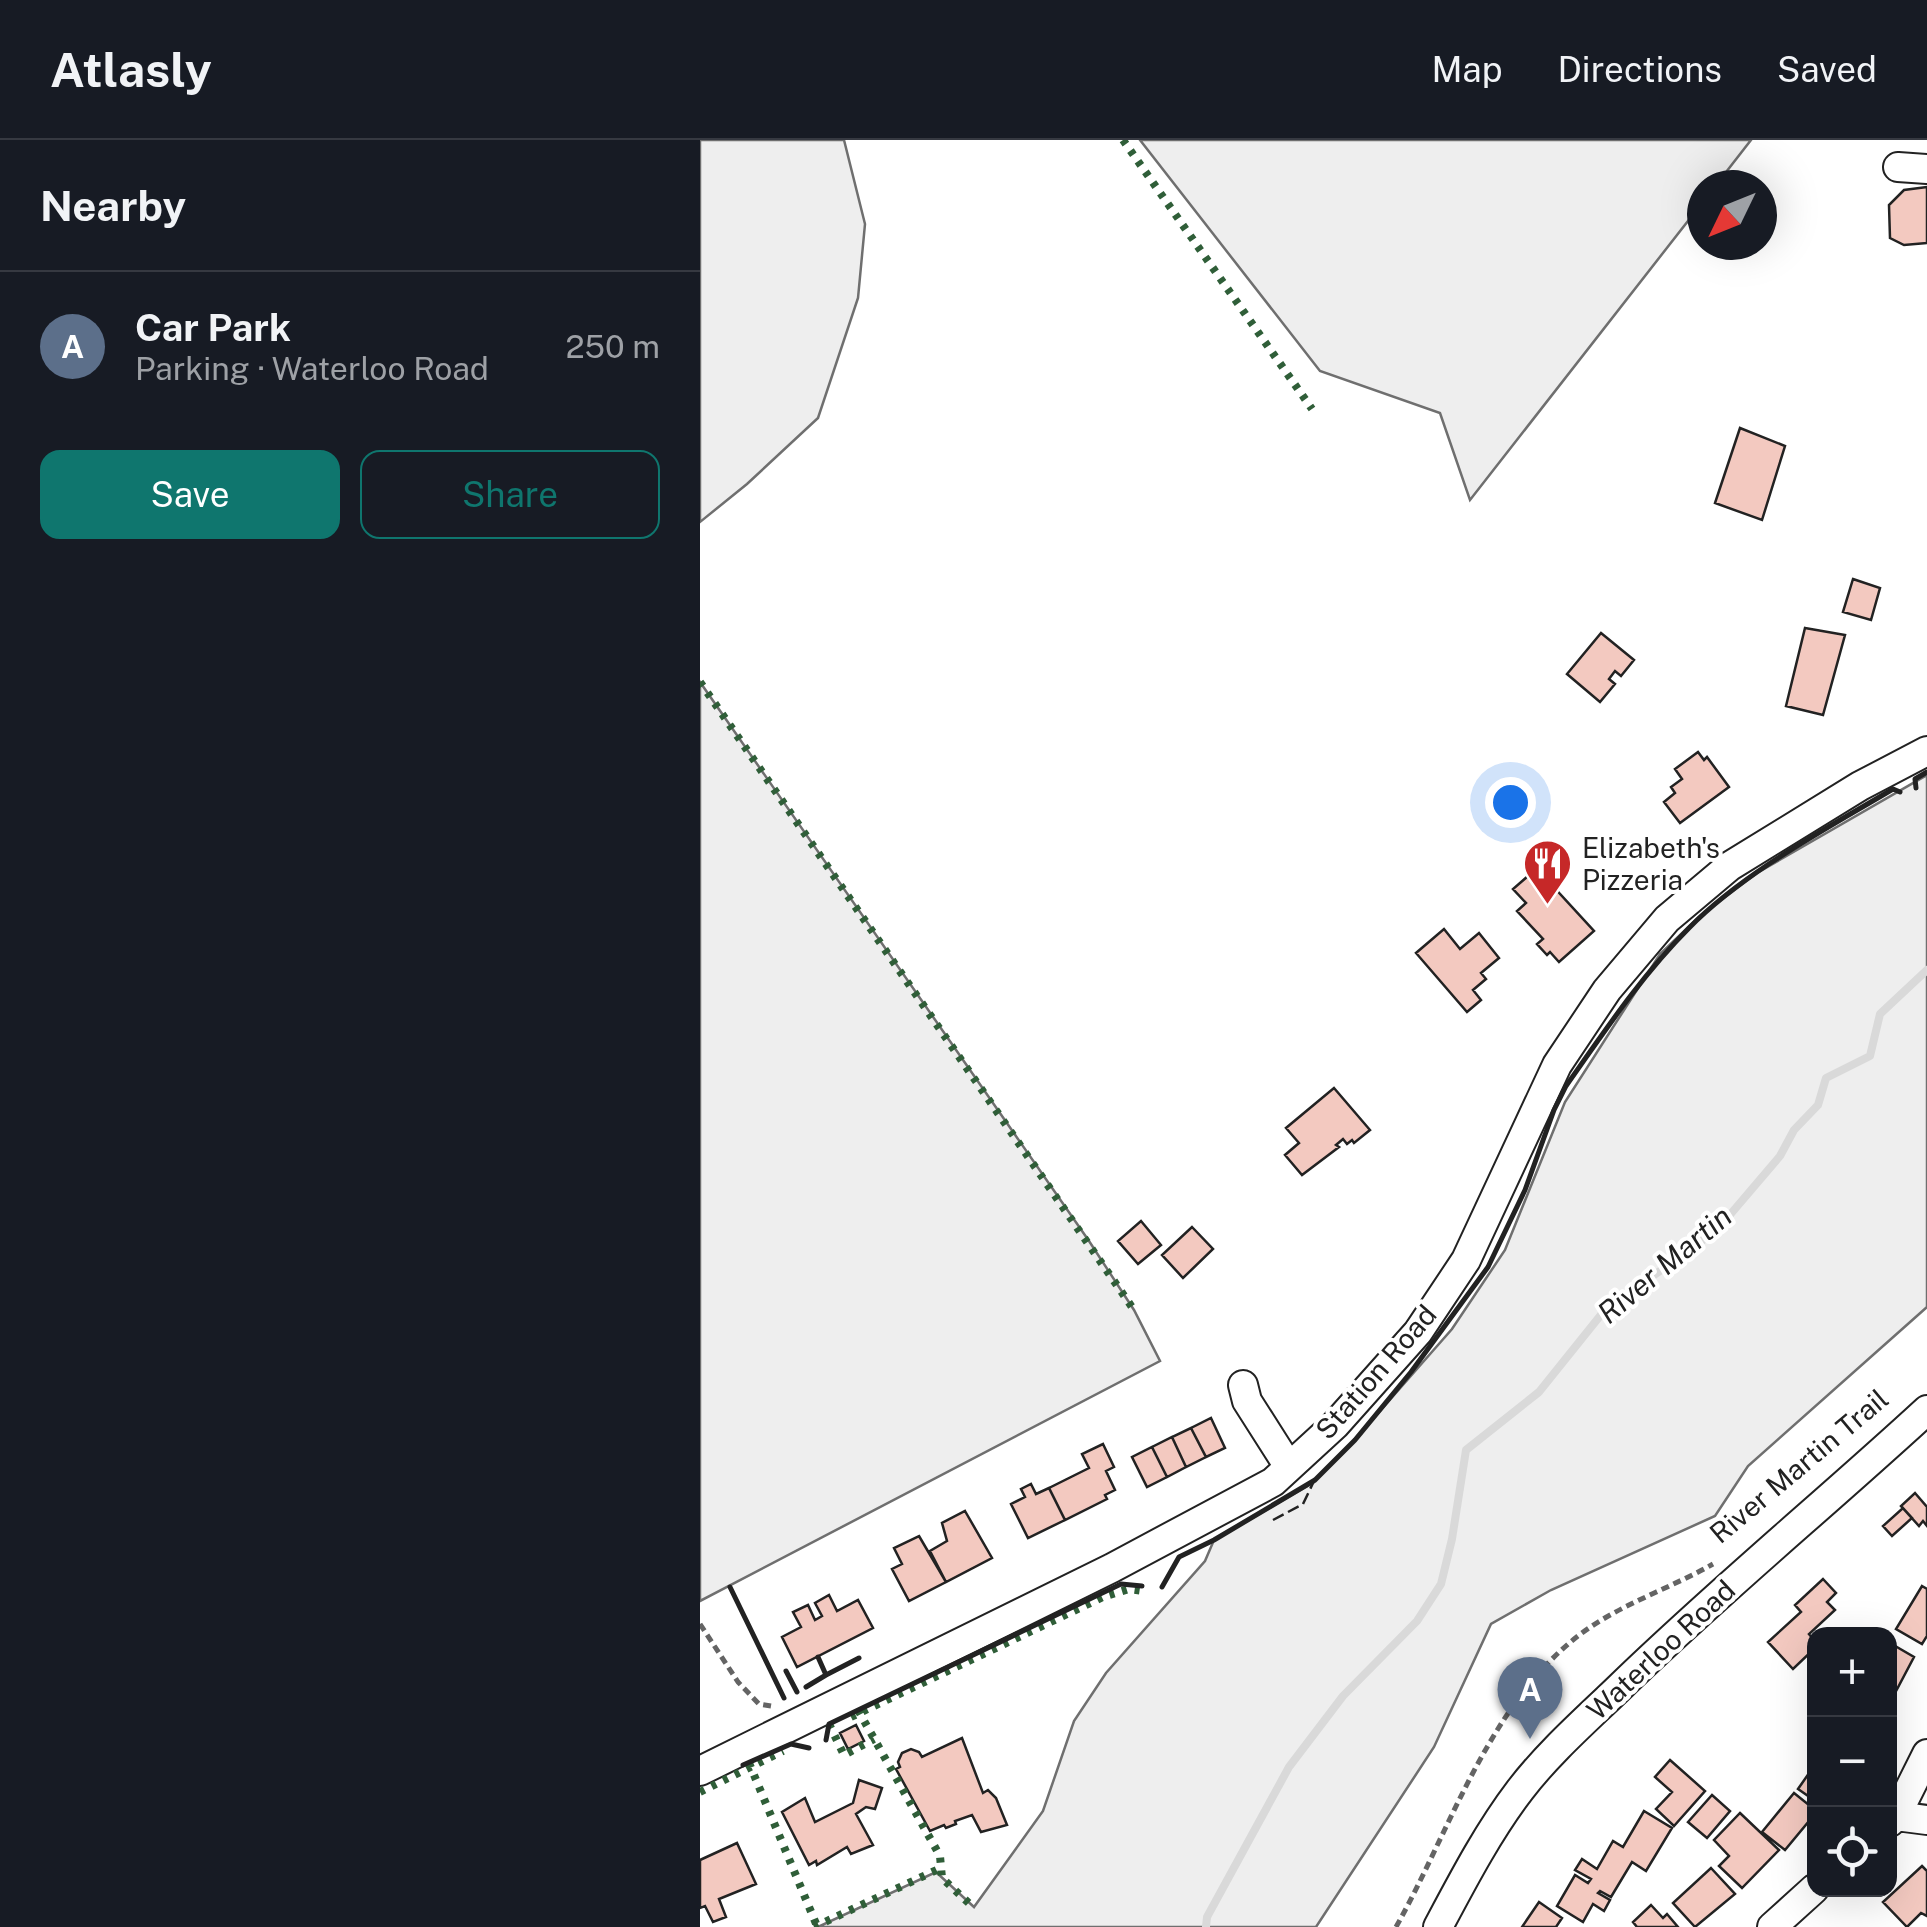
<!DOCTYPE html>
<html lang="en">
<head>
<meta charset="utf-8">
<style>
	body { margin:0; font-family:"Public Sans",sans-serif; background:#242831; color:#f1f3f6 }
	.controls { position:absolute; right:30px; bottom:30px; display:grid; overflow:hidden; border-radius:20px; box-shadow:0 10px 40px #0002 }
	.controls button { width:90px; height:90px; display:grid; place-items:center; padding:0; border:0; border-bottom:2px solid #363941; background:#171b24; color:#f1f3f6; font:50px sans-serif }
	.compass { position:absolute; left:987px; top:30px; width:90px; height:90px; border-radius:50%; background:#171b24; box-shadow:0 10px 40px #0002; rotate:227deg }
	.you { position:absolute; left:810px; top:662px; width:35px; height:35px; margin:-25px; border:8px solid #fff; border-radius:50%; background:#1a73e8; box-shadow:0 0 0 15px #1a73e833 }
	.badge { display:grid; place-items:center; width:65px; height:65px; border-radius:50%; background:#0f766e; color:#fff; font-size:32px; font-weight:700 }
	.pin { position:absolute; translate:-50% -82px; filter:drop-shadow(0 2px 5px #0008) }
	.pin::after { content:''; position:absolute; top:52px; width:35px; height:30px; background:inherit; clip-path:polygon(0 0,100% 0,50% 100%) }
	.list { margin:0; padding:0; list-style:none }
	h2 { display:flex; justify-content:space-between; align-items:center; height:130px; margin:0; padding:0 40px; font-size:42px }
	h2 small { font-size:32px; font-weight:400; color:#9ea1a6 }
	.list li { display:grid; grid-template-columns:65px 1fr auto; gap:30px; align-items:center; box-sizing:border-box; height:150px; padding:0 40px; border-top:2px solid #363941 }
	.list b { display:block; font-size:38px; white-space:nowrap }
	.list p { margin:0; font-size:32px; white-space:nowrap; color:#9ea1a6 }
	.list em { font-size:32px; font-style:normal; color:#9ea1a6 }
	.actions { display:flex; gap:20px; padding:30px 40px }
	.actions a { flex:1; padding:22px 0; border:2px solid #0f766e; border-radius:20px; text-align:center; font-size:35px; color:#0f766e }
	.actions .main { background:#0f766e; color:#fff }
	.icon { flex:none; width:55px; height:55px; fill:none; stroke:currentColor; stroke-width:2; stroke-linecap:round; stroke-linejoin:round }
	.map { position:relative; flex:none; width:1227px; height:1787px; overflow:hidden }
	header { display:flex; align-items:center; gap:60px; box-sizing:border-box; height:140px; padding:0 50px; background:#171b24; border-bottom:2px solid #363941 }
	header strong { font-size:48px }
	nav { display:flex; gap:55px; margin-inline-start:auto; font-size:35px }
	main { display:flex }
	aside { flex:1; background:#171b24 }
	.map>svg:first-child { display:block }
	.green { fill:#eee; stroke:#6f6f6f; stroke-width:2.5 }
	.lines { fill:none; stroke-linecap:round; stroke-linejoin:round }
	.stream { stroke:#d9d9d9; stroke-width:8 }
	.building { fill:#f3c9c0; stroke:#222; stroke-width:2.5 }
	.minor-casing { stroke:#222; stroke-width:32 }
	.path { stroke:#646464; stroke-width:5; stroke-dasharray:8 5; stroke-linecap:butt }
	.minor { stroke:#fff; stroke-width:28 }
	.hedge { stroke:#2f5e38; stroke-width:8; stroke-dasharray:5 8; stroke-linecap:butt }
	.fence { stroke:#222; stroke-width:2.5; stroke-dasharray:12 5; stroke-linecap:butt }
	.wall { stroke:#222; stroke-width:5 }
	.labels { text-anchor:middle; stroke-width:8; stroke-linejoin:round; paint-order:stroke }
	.poi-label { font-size:28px; fill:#222; stroke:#fff; text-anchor:start }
	.street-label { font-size:28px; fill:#222; stroke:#fff }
	.water-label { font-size:30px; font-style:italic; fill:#222; stroke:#fff }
</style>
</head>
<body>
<header>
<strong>Atlasly</strong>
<nav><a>Map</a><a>Directions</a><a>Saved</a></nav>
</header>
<main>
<aside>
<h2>Nearby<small></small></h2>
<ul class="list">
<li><span class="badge" style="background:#5c6f8a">A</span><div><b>Car Park</b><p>Parking · Waterloo Road</p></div><em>250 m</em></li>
</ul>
<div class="actions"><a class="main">Save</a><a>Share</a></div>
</aside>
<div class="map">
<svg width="1227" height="1787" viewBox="0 0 1227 1787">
	<rect width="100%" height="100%" fill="#fff"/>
	<path class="green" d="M 0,0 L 144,0 L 165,84 L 158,158 L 118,278 L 47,344 L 0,382 Z
		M 440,0 L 1051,0 L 1016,45 L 1002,45 L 1002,63 L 770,360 L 740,273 L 620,231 Z
		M 0,542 L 389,1101 L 434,1170 L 460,1221 L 0,1461 Z
		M 1227,635 L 1227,1167 L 1048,1326 L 1015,1376 L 851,1450 L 791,1484 L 734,1607 L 616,1787 L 118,1787 L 236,1732 L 274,1767 L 343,1671 L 374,1581 L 406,1533 L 505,1421 L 514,1400 L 611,1344 L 645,1311 L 752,1189 L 805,1110 L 865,962 L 960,814 L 1000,776 L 1057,733 Z"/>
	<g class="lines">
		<path class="stream" d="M 506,1787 L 507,1777 L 589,1627 L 643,1556 L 717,1481 L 741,1444 L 752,1399 L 766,1310 L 839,1252 L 904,1171 L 1017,1090 L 1080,1016 L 1094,990 L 1118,965 L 1126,938 L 1170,916 L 1180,874 L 1227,830"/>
	</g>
	<path class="building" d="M 1227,47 L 1227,103 L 1204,105 L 1190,98 L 1189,65 L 1204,50 Z
		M 1040,288 L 1085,306 L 1062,380 L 1015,363 Z
		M 1153,439 L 1180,448 L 1171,480 L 1143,472 Z
		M 1105,488 L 1145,495 L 1123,575 L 1086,566 Z
		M 901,493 L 934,520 L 921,536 L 915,531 L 909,539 L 915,544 L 900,562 L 867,534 Z
		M 998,612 L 1004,620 L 1007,617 L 1029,647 L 980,683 L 964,662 L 975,653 L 971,647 L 982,639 L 975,629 Z
		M 841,709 L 862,734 L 851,744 L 894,791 L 859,822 L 850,812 L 847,815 L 837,804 L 843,799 L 817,771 L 826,763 L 813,749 L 835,730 L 828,721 Z
		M 744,789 L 760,809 L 779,793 L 799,818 L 781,833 L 786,839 L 773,850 L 781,860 L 767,872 L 716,813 Z
		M 634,948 L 670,990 L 654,1003 L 652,1000 L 647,1004 L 643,999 L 636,1005 L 639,1007 L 602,1035 L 585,1015 L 599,1003 L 586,988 Z
		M 441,1081 L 461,1105 L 438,1124 L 418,1101 Z
		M 492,1087 L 513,1109 L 483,1138 L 462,1115 Z
		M 511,1278 L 525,1308 L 506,1317 L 491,1288 Z
		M 491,1288 L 506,1317 L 486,1327 L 472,1297 Z
		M 472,1297 L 486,1327 L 467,1337 L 452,1307 Z
		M 403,1304 L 414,1327 L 406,1331 L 415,1350 L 405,1355 L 407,1359 L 365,1380 L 349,1348 L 389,1328 L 382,1314 Z
		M 452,1307 L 467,1337 L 447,1347 L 432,1317 Z
		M 331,1344 L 336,1354 L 349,1348 L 365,1380 L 328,1398 L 311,1364 L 325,1357 L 321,1349 Z
		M 1215,1353 L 1227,1367 L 1227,1386 L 1223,1381 L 1219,1386 L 1201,1366 Z
		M 1203,1368 L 1212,1378 L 1192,1396 L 1183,1386 Z
		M 265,1371 L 292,1418 L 246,1442 L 230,1411 L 247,1401 L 242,1383 Z
		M 219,1396 L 246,1442 L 209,1461 L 192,1429 L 202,1424 L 194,1408 Z
		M 1123,1439 L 1136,1453 L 1127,1462 L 1135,1470 L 1109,1494 L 1114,1500 L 1114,1509 L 1093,1529 L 1068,1502 L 1101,1472 L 1095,1465 Z
		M 1222,1446 L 1227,1449 L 1227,1496 L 1222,1504 L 1196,1489 Z
		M 129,1455 L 137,1471 L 158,1460 L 173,1488 L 97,1527 L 82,1497 L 101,1487 L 93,1472 L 108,1465 L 115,1480 L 122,1476 L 115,1463 Z
		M 1190,1503 L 1214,1517 L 1195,1553 L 1190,1550 Z
		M 156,1585 L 164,1601 L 148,1609 L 140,1593 Z
		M 262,1598 L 283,1653 L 288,1650 L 296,1658 L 307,1685 L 281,1692 L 272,1675 L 255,1681 L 256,1684 L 246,1688 L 244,1685 L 230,1691 L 196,1629 L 200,1627 L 198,1622 L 202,1613 L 211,1609 L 219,1612 L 222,1617 Z
		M 970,1620 L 1005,1651 L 974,1686 L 956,1669 L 972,1652 L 955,1637 Z
		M 1114,1626 L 1114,1660 L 1098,1649 Z
		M 159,1640 L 182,1648 L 175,1669 L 166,1667 L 156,1674 L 173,1705 L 151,1714 L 147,1707 L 117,1725 L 116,1721 L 109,1725 L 82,1672 L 105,1658 L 115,1682 L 153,1663 Z
		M 1094,1653 L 1114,1669 L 1114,1675 L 1085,1710 L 1062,1692 Z
		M 1012,1655 L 1030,1671 L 1007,1698 L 988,1682 Z
		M 944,1671 L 972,1688 L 946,1731 L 932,1722 L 911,1757 L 900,1751 L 898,1753 L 910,1760 L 904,1771 L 893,1764 L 883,1782 L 857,1766 L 875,1735 L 888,1743 L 891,1739 L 875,1730 L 882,1719 L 897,1729 L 913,1701 L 923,1707 Z
		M 1040,1673 L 1079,1710 L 1042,1748 L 1019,1726 L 1029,1716 L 1014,1700 Z
		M 37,1703 L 56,1744 L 19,1759 L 26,1777 L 13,1782 L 5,1766 L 0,1768 L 0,1720 Z
		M 1222,1726 L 1227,1731 L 1227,1776 L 1221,1773 L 1207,1787 L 1183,1762 Z
		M 1011,1728 L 1035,1754 L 995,1787 L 973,1763 Z
		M 839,1762 L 862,1778 L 856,1787 L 822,1787 Z
		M 951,1765 L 963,1778 L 967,1774 L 978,1787 L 937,1787 L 933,1782 Z"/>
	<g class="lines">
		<defs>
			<path id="minor" d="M 1198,27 L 1227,29
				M 543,1245 L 547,1261 L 589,1327
				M 0,1631 L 412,1428 L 573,1342 L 635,1285 L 718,1192 L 766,1120 L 857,925 L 907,850 L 967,779 L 1030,726 L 1160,646 L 1227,611
				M 1196,1676 L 1227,1614
				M 1190,1682 L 1196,1676 L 1227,1680
				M 738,1787 C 763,1740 788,1692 820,1650 C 849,1612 887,1579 921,1546 C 1020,1450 1126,1363 1227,1270
				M 1072,1787 L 1114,1749"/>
		</defs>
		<use href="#minor" class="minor-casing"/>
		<path class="path" d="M 0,1484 L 38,1542 L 59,1564 L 71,1566
			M 696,1787 C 750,1691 788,1566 878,1496 C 918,1465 969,1449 1013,1424"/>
		<use href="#minor" class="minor"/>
		<path class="hedge" d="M 423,0 L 612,269
			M 0,542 L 434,1170
			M 158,1570 L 240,1716 L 242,1738 L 274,1768
			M 151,1577 L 403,1457 L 429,1449 L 443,1451
			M 129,1584 L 144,1615 L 174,1599
			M 49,1623 L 117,1786
			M 0,1652 L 83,1611
			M 114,1787 L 241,1728"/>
		<path class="fence" d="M 573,1380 L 603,1364 L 614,1341"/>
		<path class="wall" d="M 1216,648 L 1215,639 L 1227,632
			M 30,1447 L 84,1558
			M 462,1447 L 479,1417 L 514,1400 L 615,1340 L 655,1300 L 711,1232 L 788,1127 L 825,1050 L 854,970 L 866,946 C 904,892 942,835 989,788 C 1044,732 1126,689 1193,649 L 1200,652
			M 86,1531 L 97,1552
			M 126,1535 L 159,1518
			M 106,1547 L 126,1535 L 118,1517
			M 126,1600 L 129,1584 L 421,1444 L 442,1446
			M 43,1625 L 91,1604 L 109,1608"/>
	</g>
	<defs>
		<symbol id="restaurant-pin" viewBox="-11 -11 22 30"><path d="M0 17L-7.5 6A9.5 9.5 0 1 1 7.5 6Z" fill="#c62828" stroke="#fff"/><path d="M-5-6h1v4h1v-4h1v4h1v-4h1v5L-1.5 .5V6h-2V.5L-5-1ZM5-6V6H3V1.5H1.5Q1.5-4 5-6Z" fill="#fff"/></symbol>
	</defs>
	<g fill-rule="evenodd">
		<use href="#restaurant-pin" x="820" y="696" width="55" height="75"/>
	</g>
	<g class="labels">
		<g class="poi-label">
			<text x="882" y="718">Elizabeth's<tspan x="882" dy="32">Pizzeria</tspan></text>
		</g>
		<g class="street-label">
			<text transform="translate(676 1232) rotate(-49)" y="10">Station Road</text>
			<text transform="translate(1099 1326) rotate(-40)" y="10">River Martin Trail</text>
			<text transform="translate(961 1510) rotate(-43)" y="10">Waterloo Road</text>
		</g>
		<g class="water-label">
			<text transform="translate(965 1125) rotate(-40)" y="10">River Martin</text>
		</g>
	</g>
</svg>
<div class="controls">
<button>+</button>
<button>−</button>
<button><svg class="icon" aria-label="locate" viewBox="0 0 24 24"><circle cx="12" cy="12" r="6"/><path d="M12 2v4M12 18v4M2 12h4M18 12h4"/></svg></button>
</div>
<svg class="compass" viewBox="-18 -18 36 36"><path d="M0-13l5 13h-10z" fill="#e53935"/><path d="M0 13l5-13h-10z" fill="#9ea1a6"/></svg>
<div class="you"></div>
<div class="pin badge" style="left:830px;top:1599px;background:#5c6f8a">A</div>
</div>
</main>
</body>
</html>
